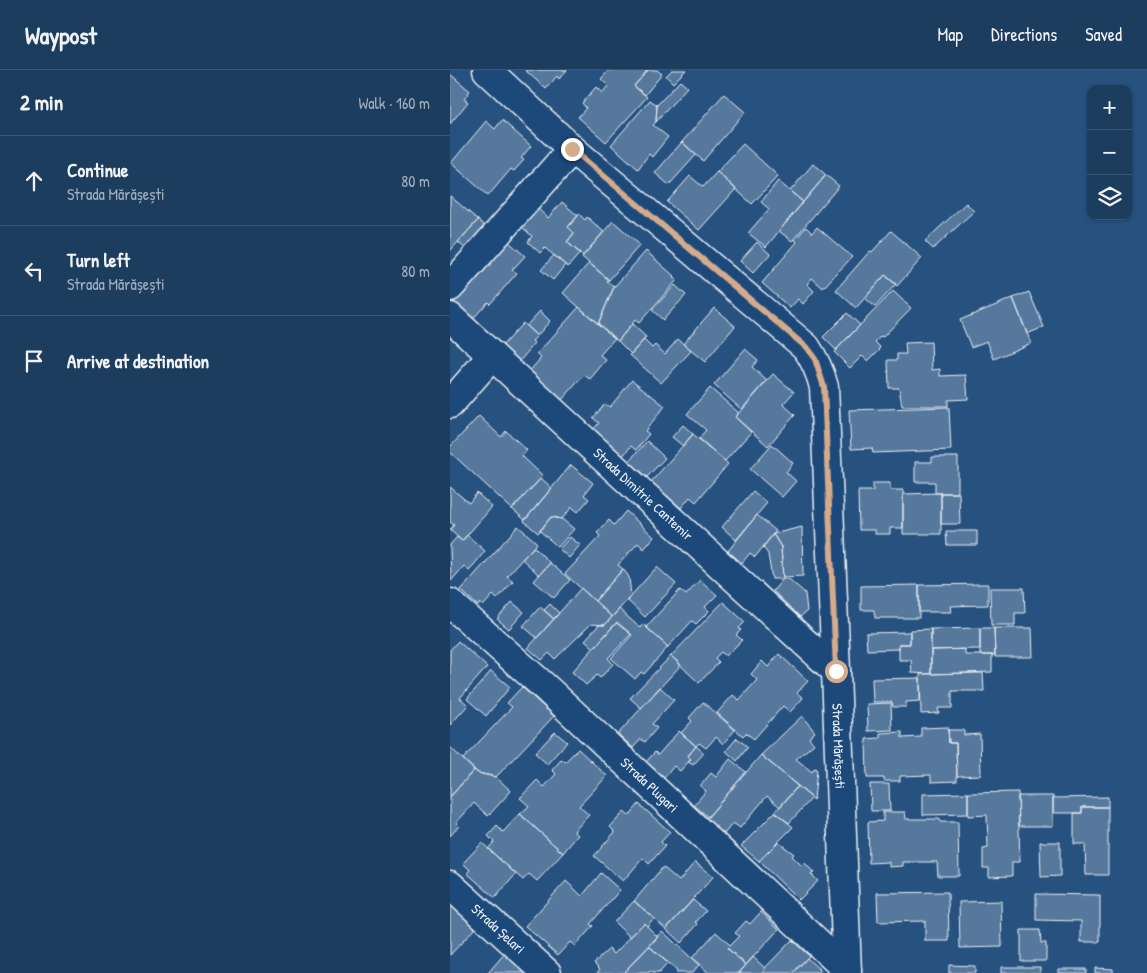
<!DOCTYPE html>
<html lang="en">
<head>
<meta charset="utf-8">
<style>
	body { margin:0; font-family:"Patrick Hand",sans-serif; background:#254465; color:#f1f3f6 }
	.controls { position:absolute; right:15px; top:15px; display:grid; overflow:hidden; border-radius:10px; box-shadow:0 1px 4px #0004 }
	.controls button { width:45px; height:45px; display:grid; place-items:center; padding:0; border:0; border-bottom:1px solid #3b5674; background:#1d3d5f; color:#f1f3f6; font:25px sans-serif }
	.stop { position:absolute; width:15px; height:15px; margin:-11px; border:4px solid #d6ab8b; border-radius:50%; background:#fff }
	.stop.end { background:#d6ab8b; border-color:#fff; box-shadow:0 1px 5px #0008 }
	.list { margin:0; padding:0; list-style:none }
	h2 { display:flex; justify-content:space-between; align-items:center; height:65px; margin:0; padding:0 20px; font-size:21px }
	h2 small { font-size:16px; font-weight:400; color:#a0aebd }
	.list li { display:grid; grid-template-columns:32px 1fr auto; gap:15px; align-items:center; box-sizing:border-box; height:90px; padding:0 20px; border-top:1px solid #3b5674 }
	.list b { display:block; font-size:19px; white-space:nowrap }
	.list p { margin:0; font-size:16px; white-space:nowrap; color:#a0aebd }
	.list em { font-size:16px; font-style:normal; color:#a0aebd }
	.icon { flex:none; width:28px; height:28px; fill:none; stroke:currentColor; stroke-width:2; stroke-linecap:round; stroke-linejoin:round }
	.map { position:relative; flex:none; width:697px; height:903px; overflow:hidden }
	header { display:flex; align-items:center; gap:30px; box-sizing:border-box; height:70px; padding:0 25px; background:#1d3d5f; border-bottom:1px solid #3b5674 }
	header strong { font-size:24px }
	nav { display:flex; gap:28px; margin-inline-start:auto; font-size:18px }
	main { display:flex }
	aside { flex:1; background:#1d3d5f }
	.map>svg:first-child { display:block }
	.building { fill:#57789d; stroke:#e8f1f8 }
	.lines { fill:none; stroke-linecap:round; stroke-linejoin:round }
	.minor-casing { stroke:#e8f1f8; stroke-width:31 }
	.minor { stroke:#1f4a7a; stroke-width:28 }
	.route { stroke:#d6ab8b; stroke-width:6 }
	.labels { text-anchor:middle; stroke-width:4; stroke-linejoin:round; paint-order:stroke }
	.street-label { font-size:14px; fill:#e8f1f8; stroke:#1f4a7a }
</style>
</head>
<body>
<header>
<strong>Waypost</strong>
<nav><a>Map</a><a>Directions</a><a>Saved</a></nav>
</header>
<main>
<aside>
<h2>2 min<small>Walk · 160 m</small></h2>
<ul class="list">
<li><svg class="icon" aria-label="ahead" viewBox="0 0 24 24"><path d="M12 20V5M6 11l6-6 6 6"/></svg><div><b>Continue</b><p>Strada Mărășești</p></div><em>80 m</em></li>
<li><svg class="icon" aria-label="left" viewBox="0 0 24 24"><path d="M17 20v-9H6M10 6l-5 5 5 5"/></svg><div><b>Turn left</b><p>Strada Mărășești</p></div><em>80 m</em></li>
<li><svg class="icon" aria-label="arrive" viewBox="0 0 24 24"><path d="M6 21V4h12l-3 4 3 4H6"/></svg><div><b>Arrive at destination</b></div></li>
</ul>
</aside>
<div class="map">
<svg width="697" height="903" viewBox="0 0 697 903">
	<rect width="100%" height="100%" fill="#27517f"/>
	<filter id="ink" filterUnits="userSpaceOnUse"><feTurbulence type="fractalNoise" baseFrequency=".02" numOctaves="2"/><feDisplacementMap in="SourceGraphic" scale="10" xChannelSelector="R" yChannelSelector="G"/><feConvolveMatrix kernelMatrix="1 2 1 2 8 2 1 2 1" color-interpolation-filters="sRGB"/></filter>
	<g filter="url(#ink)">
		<path class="building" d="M 75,0 L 117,0 L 109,9 L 107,6 L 96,19 Z
			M 159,0 L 198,0 L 184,16 L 197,27 L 156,72 L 128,47 L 136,38 L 132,33 L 146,17 L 152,23 L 158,16 L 151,9 Z
			M 198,0 L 207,0 L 212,4 L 195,25 L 184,16 Z
			M 222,0 L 236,0 L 223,13 L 216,6 Z
			M 0,4 L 20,21 L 14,29 L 18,32 L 0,54 Z
			M 230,11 L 237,17 L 206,52 L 207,35 Z
			M 274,24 L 295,42 L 253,91 L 232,72 Z
			M 200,30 L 207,35 L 206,52 L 203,55 L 218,67 L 202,87 L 199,84 L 188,99 L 161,75 Z
			M 52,50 L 81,76 L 71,88 L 74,90 L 64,101 L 61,99 L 38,126 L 1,93 L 36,51 L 45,59 Z
			M 232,72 L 246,85 L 219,115 L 205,103 Z
			M 293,74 L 328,106 L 302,134 L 267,102 Z
			M 363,94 L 376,105 L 353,132 L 340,121 Z
			M 267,102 L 286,119 L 249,160 L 217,132 L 240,106 L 253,117 Z
			M 376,105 L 389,116 L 342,171 L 329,161 Z
			M 328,111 L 353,132 L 316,177 L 298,163 L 319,139 L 311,132 Z
			M 0,126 L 28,150 L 0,181 Z
			M 112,132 L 128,146 L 118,157 L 124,163 L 117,172 L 130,183 L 118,197 L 95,178 L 90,183 L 78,172 L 82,166 L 71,156 L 87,138 L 98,148 Z
			M 516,133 L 524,141 L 483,179 L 475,171 Z
			M 129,144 L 135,150 L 137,147 L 154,162 L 133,186 L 117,172 L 124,163 L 118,157 Z
			M 28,150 L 40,161 L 20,183 L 8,172 Z
			M 163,151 L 190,175 L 159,210 L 132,187 Z
			M 356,157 L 362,163 L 367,157 L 402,187 L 373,218 L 362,208 L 357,214 L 364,221 L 353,234 L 348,229 L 340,238 L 312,213 L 347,172 L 345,170 Z
			M 441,161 L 472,188 L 447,216 L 435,205 L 406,238 L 386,220 L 420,181 L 422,182 Z
			M 52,166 L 75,186 L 62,200 L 67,203 L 40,234 L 38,232 L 20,252 L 3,236 L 1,228 Z
			M 307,172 L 320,184 L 303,203 L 290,191 Z
			M 196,181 L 224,206 L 223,207 L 227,210 L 189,253 L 185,250 L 168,271 L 148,254 L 164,217 Z
			M 104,185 L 115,195 L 103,210 L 91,200 Z
			M 139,193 L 159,210 L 157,211 L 164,217 L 148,254 L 113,223 Z
			M 435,205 L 446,214 L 425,237 L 415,228 Z
			M 225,215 L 236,225 L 213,250 L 202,240 Z
			M 443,221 L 461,238 L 433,267 L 431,266 L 425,272 L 431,278 L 418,291 L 412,286 L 400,298 L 384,282 Z
			M 579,222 L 594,257 L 577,264 L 563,228 Z
			M 563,228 L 581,273 L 544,289 L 537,271 L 521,277 L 510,250 Z
			M 129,237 L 165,268 L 150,285 L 156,290 L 140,309 L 134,305 L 111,331 L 78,303 L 91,288 L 87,284 Z
			M 264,238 L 285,256 L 255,292 L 233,274 Z
			M 90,241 L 100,251 L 87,266 L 76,256 Z
			M 397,243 L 410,255 L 386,280 L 373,267 Z
			M 73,253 L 87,266 L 82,271 L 85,273 L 68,293 L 50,278 Z
			M 182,254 L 196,267 L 181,284 L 168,271 Z
			M 228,269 L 241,281 L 211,313 L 180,285 L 194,270 L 202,278 L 205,275 L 215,284 Z
			M 481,272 L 482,300 L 490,299 L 490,306 L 516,305 L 518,329 L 498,330 L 498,336 L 452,336 L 449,318 L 439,318 L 438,290 L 447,290 L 447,284 L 456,284 L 455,273 Z
			M 295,279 L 308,290 L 302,297 L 317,311 L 292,340 L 264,315 Z
			M 323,304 L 344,322 L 333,334 L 345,345 L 318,376 L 285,347 Z
			M 182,310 L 215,336 L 195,361 L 199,364 L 186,380 L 181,376 L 172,387 L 141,362 L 149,353 L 143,348 L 155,334 L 160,337 Z
			M 260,318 L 289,343 L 285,347 L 301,362 L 275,391 L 249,368 L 256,360 L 237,344 Z
			M 499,337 L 501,380 L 423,383 L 422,378 L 401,379 L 399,340 Z
			M 29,346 L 51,367 L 56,361 L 77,380 L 72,386 L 93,406 L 62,439 L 0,382 L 0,377 Z
			M 233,355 L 243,364 L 233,376 L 222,367 Z
			M 243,364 L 278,394 L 246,432 L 240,427 L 231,438 L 201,412 Z
			M 197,371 L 215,388 L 197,407 L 179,391 Z
			M 322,374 L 343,393 L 336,402 L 346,411 L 332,427 L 300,399 Z
			M 482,387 L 508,387 L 508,423 L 485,423 L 485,412 L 465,412 L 465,392 L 482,392 Z
			M 121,395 L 143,413 L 134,425 L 139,429 L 128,442 L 122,437 L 112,449 L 101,447 L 88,463 L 74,451 Z
			M 91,408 L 102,418 L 75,450 L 62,439 Z
			M 423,413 L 440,413 L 440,420 L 453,420 L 453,458 L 440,458 L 440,464 L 425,464 L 425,460 L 409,460 L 408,421 L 423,421 Z
			M 0,417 L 19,433 L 27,423 L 42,437 L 12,471 L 0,460 L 4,455 L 0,452 Z
			M 303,421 L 317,433 L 286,470 L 272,457 Z
			M 491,423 L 491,464 L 453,464 L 453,424 Z
			M 491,423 L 509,423 L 510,454 L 491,454 Z
			M 176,441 L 204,467 L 194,479 L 188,473 L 168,495 L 173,499 L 145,531 L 115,504 L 150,466 L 147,463 L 159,450 L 164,455 Z
			M 307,445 L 326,461 L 305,487 L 300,483 L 292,493 L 278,481 Z
			M 101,447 L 112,449 L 124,459 L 108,477 L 90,461 Z
			M 68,456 L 87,473 L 57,506 L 63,511 L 47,529 L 43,525 L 33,536 L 30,533 L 28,536 L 11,520 Z
			M 352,457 L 353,506 L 333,507 L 331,477 L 323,464 Z
			M 496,461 L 527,461 L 527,475 L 497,475 Z
			M 323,464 L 331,477 L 333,509 L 322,509 L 318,484 L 313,477 Z
			M 17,465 L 35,481 L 19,501 L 14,496 L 1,511 L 0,475 L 7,467 L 12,471 Z
			M 120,467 L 130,475 L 119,488 L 109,479 Z
			M 84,477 L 100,493 L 89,505 L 72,489 Z
			M 100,493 L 120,510 L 104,528 L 84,511 Z
			M 207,497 L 226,514 L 195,547 L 177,530 Z
			M 173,499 L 179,507 L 181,526 L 162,547 L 145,531 Z
			M 333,509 L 339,509 L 355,523 L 357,541 L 350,547 L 323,521 Z
			M 250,510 L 267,525 L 255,537 L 259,541 L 246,554 L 242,551 L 218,577 L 196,557 L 230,520 L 236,525 Z
			M 538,514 L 538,535 L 500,536 L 501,542 L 469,542 L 469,515 Z
			M 469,515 L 469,548 L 425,548 L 424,540 L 411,540 L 411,516 Z
			M 131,518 L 162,547 L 155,555 L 141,554 L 105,589 L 99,583 L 92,590 L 78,578 Z
			M 540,518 L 574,518 L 575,543 L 565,543 L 565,555 L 541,555 Z
			M 62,532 L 74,542 L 59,559 L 47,549 Z
			M 273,532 L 295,552 L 289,558 L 291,560 L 286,565 L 292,570 L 276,586 L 271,582 L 265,588 L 269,592 L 249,613 L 221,586 Z
			M 100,534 L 109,543 L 104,549 L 94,540 Z
			M 90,537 L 104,549 L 87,568 L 73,556 Z
			M 169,539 L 190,558 L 193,554 L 218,577 L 194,604 L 191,602 L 185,609 L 161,588 L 182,565 L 167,552 L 144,578 L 135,570 L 149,555 L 155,555 Z
			M 166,553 L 181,564 L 158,588 L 163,594 L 150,608 L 147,605 L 136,615 L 122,602 Z
			M 530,558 L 530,579 L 481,580 L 481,559 Z
			M 530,558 L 544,558 L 545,585 L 530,585 Z
			M 544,558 L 582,558 L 583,587 L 545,587 Z
			M 481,559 L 481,604 L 462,603 L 461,590 L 449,590 L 449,574 L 460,574 L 460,560 Z
			M 460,562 L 460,574 L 449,574 L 449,579 L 417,580 L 416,563 Z
			M 8,571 L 37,597 L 10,628 L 18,635 L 0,655 L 0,580 Z
			M 515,579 L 515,585 L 542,585 L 542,602 L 481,604 L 481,580 Z
			M 329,584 L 358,611 L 347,623 L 353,628 L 340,642 L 333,636 L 304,669 L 296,663 L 293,666 L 267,643 L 283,625 L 289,630 L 307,610 L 301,604 L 312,591 L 318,597 Z
			M 221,586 L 231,595 L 191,638 L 180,628 Z
			M 41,601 L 60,617 L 36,646 L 17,629 Z
			M 533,603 L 534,621 L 502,621 L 502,638 L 488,638 L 489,643 L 471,644 L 470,604 Z
			M 470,608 L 470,631 L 456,632 L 456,637 L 443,637 L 442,632 L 423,632 L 422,609 Z
			M 72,617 L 104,646 L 46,707 L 28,703 L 13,689 L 62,637 L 57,633 Z
			M 210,617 L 224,630 L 202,654 L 207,658 L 195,672 L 191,669 L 183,678 L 168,664 Z
			M 253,632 L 285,660 L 273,674 L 266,667 L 256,678 L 249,673 L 246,676 L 231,663 L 242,651 L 239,648 Z
			M 441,633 L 442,660 L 418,661 L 417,634 Z
			M 352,646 L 365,662 L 359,668 L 364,674 L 346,689 L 362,702 L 365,698 L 367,700 L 364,730 L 311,685 Z
			M 498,657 L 499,673 L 506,673 L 507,711 L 481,712 L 481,705 L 450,706 L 450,711 L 434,711 L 434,708 L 417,708 L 416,669 L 430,668 L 430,663 L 452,662 L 452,668 L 471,667 L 471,658 Z
			M 498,660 L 514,660 L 514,665 L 530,664 L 531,705 L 507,706 L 506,673 L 499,673 Z
			M 229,661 L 246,676 L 238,686 L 241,689 L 230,701 L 224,696 L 214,708 L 196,692 L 205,682 L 208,685 Z
			M 105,662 L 117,672 L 97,694 L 85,683 Z
			M 287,668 L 298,677 L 287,691 L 276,681 Z
			M 246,676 L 254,683 L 243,695 L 238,692 L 241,689 L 238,686 Z
			M 0,677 L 24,700 L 0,727 Z
			M 128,679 L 157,706 L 129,736 L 139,745 L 124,761 L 128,765 L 113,783 L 70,744 L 79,736 L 70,728 L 87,710 L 94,717 L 106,704 L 102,700 L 112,689 L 115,692 Z
			M 311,685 L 348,716 L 330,737 L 317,726 L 290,758 L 283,753 L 274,764 L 256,749 Z
			M 280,689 L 296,702 L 258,747 L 244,735 L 256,721 L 250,716 L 261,703 L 266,707 Z
			M 24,700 L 28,703 L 46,707 L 61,721 L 38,746 L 24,733 L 6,753 L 9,756 L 0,766 L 0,727 Z
			M 420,714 L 439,714 L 440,741 L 421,741 Z
			M 348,716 L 362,728 L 339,753 L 325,742 Z
			M 568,722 L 570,792 L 562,792 L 562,806 L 539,807 L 539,798 L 533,798 L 533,779 L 538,778 L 537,745 L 518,746 L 518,723 Z
			M 518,723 L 518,744 L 473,745 L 473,724 Z
			M 568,726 L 603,726 L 603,756 L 569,756 Z
			M 658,727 L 658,737 L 632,737 L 632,743 L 603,743 L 603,728 Z
			M 189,734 L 220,762 L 211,772 L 215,776 L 199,794 L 193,788 L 173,811 L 144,786 L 165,762 L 160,757 L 174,742 L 179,746 Z
			M 632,737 L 658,737 L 658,805 L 636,805 L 635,774 L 624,774 L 624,743 L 632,743 Z
			M 325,742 L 343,757 L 309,791 L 291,776 Z
			M 433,742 L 455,742 L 456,749 L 490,749 L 490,752 L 508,752 L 509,806 L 488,806 L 487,792 L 453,792 L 453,796 L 439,797 L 439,792 L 419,793 L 418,752 L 433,751 Z
			M 70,744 L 113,783 L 87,811 L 79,804 L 73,810 L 38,779 L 44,772 L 38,766 L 47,756 L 53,762 Z
			M 328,772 L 344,784 L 342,786 L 351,795 L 354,792 L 364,803 L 361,804 L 368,811 L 349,830 L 309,791 Z
			M 590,772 L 610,772 L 610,806 L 591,807 Z
			M 32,773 L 66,804 L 45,828 L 17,803 L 20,800 L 13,793 Z
			M 245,792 L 263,807 L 216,859 L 184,831 L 213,797 L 229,811 Z
			M 151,803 L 170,820 L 140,854 L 143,856 L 125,876 L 120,872 L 108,885 L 75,856 L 116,811 L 132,826 Z
			M 498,822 L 499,871 L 475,871 L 475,851 L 428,852 L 427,823 Z
			M 586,824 L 650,825 L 650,872 L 631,872 L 631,851 L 586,850 Z
			M 0,830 L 27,856 L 0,885 Z
			M 243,830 L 256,841 L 246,852 L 248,854 L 231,873 L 216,859 Z
			M 184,831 L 204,848 L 197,856 L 194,853 L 180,867 L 164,852 Z
			M 551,831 L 552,877 L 510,878 L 509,832 Z
			M 311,842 L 329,859 L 296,895 L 277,878 L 289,866 L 285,863 L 296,851 L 300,854 Z
			M 194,853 L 208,867 L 173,903 L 147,903 L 150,899 L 144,893 L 159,879 L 164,884 Z
			M 571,860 L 590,860 L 591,873 L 596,873 L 596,891 L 571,891 Z
			M 212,861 L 249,895 L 242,903 L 225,903 L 227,901 L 199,876 Z
			M 266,862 L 280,875 L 277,878 L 296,895 L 289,903 L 259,903 L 242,888 Z
			M 342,870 L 359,886 L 343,903 L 313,903 L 315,898 Z
			M 199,876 L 218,893 L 209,903 L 203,903 L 200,901 L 198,903 L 173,903 Z
			M 55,883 L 78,903 L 38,903 Z
			M 303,887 L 315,898 L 313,903 L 289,903 Z
			M 357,888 L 371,901 L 369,903 L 343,903 Z
			M 499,895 L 525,896 L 525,903 L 499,903 Z
			M 551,897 L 590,897 L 590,903 L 551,903 Z
			M 645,898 L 663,899 L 663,903 L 645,903 Z
			M 609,899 L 636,899 L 636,903 L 609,903 Z"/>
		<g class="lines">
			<defs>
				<g id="minor">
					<path id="s1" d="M 37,0 L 122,79 L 356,277 C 365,290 370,301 374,317 L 386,601 L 397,903"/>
					<path d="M 0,217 L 122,79"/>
					<path id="s2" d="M 0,247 L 386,601"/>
					<path d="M 0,334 L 41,287"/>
					<path id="s3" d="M 0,533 L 96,618 L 397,900"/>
					<path id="s4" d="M 0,815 L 97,903"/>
				</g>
			</defs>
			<use href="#minor" class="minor-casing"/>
			<use href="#minor" class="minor"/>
		</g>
	</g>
	<g class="lines" filter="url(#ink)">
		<path class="route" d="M 122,79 L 356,277 L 365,289 L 374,317 L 386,601"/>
	</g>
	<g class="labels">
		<g class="street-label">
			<text dy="5" stroke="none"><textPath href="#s2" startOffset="262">Strada Dimitrie Cantemir</textPath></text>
			<text dy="5" stroke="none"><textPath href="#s1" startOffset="826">Strada Mărășești</textPath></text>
			<text dy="5" stroke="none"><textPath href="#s3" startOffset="270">Strada Plugari</textPath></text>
			<text dy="5" stroke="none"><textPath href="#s4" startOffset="65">Strada Șelari</textPath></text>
		</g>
	</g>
</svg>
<div class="controls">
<button>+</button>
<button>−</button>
<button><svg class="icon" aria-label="layers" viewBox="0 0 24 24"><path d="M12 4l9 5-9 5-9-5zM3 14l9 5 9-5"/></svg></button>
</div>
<div class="stop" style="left:386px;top:601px"></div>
<div class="stop end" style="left:122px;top:79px"></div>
</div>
</main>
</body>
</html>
